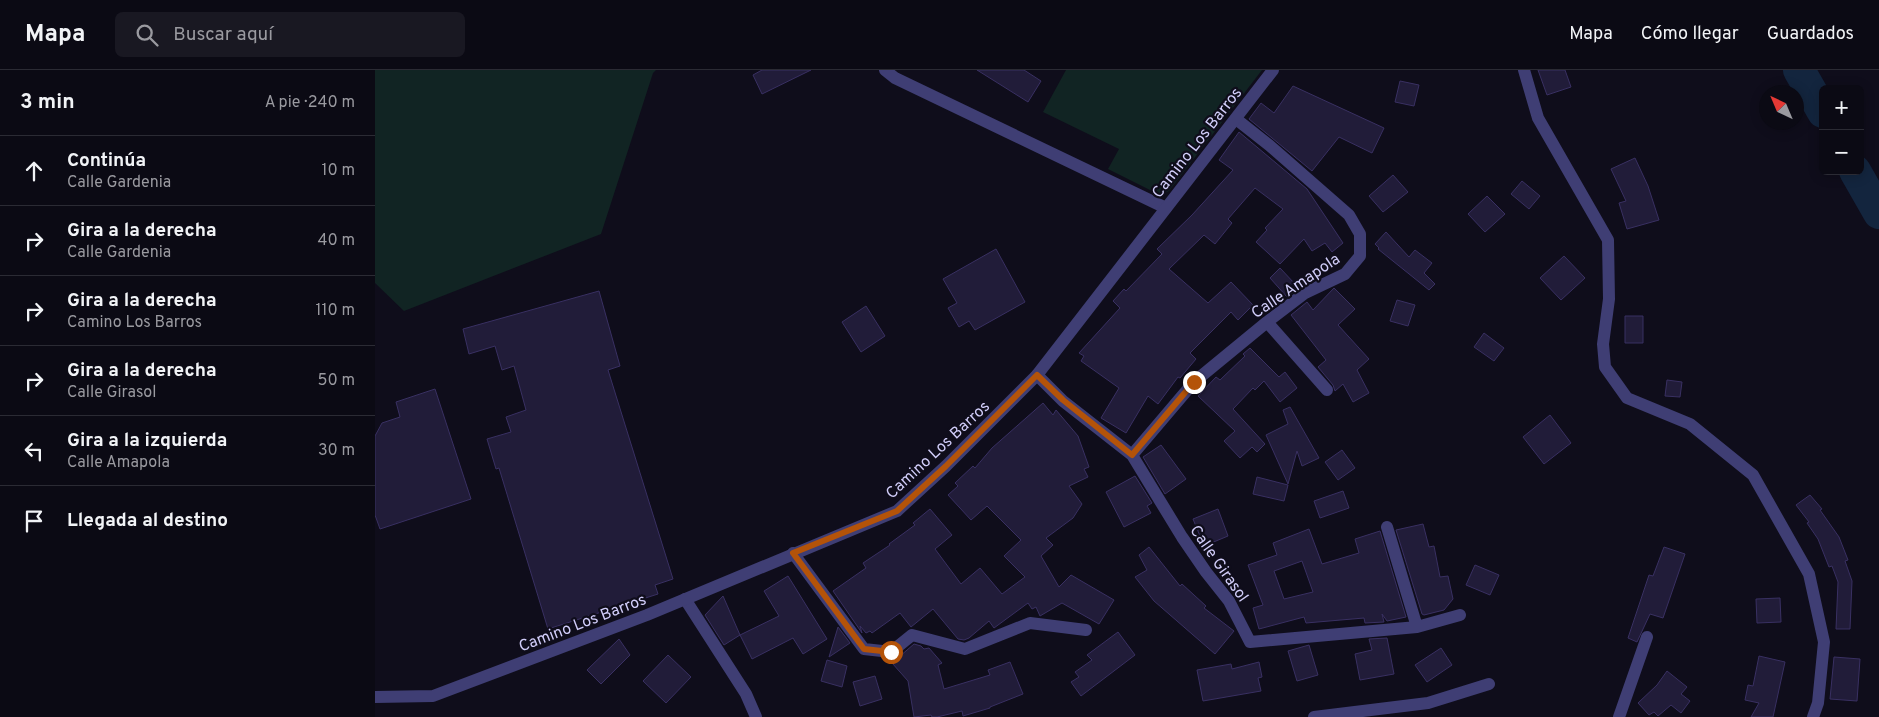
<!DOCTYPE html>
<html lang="es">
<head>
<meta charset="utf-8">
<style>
	body { margin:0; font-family:Overpass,sans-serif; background:#191822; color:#f1f3f6 }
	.controls { position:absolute; right:15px; top:15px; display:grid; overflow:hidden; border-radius:8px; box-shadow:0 2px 12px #0003 }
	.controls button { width:45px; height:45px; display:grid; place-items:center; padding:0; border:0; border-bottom:1px solid #2b2b34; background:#0b0a14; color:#f1f3f6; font:25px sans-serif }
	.compass { position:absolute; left:1384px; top:15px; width:45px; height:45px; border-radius:50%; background:#0b0a14; box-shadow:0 2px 12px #0003; rotate:316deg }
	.stop { position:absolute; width:15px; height:15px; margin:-11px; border:4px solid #b45309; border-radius:50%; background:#fff }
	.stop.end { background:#b45309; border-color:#fff; box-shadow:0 1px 5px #0008 }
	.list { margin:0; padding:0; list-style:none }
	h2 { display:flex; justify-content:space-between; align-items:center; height:65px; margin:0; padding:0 20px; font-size:21px }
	h2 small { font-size:16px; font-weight:400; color:#9a9aa0 }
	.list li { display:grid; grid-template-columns:32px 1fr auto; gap:15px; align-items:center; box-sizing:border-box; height:70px; padding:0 20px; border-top:1px solid #2b2b34 }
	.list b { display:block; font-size:19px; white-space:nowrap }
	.list p { margin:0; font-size:16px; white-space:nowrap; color:#9a9aa0 }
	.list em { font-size:16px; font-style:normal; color:#9a9aa0 }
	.icon { flex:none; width:28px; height:28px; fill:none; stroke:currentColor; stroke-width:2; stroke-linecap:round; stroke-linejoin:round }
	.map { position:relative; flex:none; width:1504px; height:647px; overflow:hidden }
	header { display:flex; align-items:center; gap:30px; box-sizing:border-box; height:70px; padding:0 25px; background:#0b0a14; border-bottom:1px solid #2b2b34 }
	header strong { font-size:24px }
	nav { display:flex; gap:28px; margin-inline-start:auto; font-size:18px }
	.search { width:350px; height:45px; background:#191822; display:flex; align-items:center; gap:12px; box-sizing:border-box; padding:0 18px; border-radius:8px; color:#9a9aa0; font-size:19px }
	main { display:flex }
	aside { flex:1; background:#0b0a14 }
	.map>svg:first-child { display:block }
	.green { fill:#112423 }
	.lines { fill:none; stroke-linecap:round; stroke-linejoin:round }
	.river { stroke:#13253e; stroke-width:32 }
	.building { fill:#211c39; stroke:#393062; fill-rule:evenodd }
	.minor { stroke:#3f3e74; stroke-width:12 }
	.tertiary { stroke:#3f3e74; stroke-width:12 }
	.route { stroke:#b45309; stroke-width:6 }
	.labels { text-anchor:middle; stroke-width:4.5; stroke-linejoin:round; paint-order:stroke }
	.street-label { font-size:16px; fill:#d1cdf9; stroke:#0f0d1b }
</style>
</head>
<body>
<header>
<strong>Mapa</strong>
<div class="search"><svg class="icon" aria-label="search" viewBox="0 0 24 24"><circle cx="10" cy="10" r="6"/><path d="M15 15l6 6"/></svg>Buscar aquí</div>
<nav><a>Mapa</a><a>Cómo llegar</a><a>Guardados</a></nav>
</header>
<main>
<aside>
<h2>3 min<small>A pie · 240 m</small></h2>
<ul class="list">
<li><svg class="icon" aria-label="ahead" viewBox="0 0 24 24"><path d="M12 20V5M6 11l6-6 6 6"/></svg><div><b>Continúa</b><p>Calle Gardenia</p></div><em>10 m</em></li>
<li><svg class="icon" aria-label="right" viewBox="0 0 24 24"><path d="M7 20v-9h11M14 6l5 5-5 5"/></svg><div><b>Gira a la derecha</b><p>Calle Gardenia</p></div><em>40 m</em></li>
<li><svg class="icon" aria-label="right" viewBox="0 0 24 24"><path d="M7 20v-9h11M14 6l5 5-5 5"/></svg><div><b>Gira a la derecha</b><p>Camino Los Barros</p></div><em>110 m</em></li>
<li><svg class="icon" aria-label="right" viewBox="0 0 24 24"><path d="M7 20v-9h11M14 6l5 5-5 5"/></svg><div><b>Gira a la derecha</b><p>Calle Girasol</p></div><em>50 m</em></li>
<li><svg class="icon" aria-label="left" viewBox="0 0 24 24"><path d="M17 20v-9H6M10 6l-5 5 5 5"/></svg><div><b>Gira a la izquierda</b><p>Calle Amapola</p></div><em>30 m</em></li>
<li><svg class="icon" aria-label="arrive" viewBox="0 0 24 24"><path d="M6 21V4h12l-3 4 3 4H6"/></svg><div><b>Llegada al destino</b></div></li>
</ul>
</aside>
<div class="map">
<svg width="1504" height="647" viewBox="0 0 1504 647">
	<rect width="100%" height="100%" fill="#0f0d1b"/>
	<path class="green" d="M 0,0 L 281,0 L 278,3 L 226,164 L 29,241 L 0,213 Z
		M 691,0 L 887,0 L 794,121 L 788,124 L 781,123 L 733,99 L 744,79 L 668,42 Z"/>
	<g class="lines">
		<path class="river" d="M 1424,0 L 1448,42
			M 1480,101 L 1504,143"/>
	</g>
	<path class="building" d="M 387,0 L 436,0 L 387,24 L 378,5 Z
		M 602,0 L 649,0 L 666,11 L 653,32 Z
		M 1163,0 L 1190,0 L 1196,17 L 1172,25 Z
		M 1025,11 L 1044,15 L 1039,36 L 1020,32 Z
		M 918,16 L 1009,58 L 997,83 L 964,67 L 937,101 L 874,49 L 886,33 L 899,43 Z
		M 864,62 L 932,119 L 968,173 L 957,182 L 950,173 L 937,181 L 929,169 L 905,194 L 881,172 L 892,160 L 890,158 L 908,139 L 880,118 L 853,149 L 857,153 L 840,174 L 829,165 L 794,199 L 833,233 L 856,212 L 878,235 L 863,250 L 856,242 L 815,283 L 821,289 L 805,308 L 803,307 L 783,334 L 773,326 L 751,363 L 726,348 L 744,318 L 706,291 L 709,286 L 704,283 L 745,238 L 738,231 L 749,219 L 751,221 L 787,184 L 782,179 L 817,145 L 858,100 L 844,90 Z
		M 1260,88 L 1273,116 L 1284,150 L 1252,159 L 1244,133 L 1251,131 L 1236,99 Z
		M 1018,105 L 1033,122 L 1008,142 L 994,126 Z
		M 1147,111 L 1165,126 L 1154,139 L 1136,124 Z
		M 1112,126 L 1130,144 L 1110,162 L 1093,144 Z
		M 1011,162 L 1034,187 L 1040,180 L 1057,193 L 1049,203 L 1060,214 L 1054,220 L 1003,179 L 1004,178 L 1000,174 Z
		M 621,179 L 650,232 L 600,260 L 594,251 L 584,257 L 573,238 L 582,233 L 568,209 Z
		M 1189,186 L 1210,208 L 1186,230 L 1165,208 Z
		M 905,198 L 920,214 L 922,219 L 912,227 L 895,208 Z
		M 959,218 L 980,239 L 963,255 L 994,289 L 982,300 L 994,323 L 978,332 L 968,314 L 960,321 L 958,315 L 943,297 L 951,290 L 916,245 L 932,232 L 938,240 Z
		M 224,221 L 245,296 L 233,300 L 298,509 L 280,515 L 283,524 L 173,559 L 124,398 L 121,399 L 112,369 L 136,362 L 131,347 L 151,340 L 139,296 L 127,300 L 120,276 L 94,284 L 88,259 Z
		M 1022,230 L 1040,235 L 1033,256 L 1015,251 Z
		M 491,236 L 510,266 L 486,282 L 467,252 Z
		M 1250,246 L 1268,246 L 1268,273 L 1250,273 Z
		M 1109,263 L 1129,278 L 1119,291 L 1099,277 Z
		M 875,278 L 904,307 L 910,302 L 922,318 L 905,332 L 889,311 L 880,320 L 878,318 L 858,339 L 890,374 L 882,382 L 877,377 L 865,388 L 849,371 L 860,361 L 823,326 L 841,307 L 845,310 L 870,286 L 868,284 Z
		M 1292,310 L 1307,312 L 1305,327 L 1290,326 Z
		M 60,319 L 96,429 L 5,459 L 0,445 L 0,366 L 7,353 L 25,347 L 21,332 Z
		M 668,333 L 678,345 L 681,340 L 703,366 L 714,397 L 709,399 L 713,407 L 694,416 L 707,434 L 698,448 L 671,468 L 678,475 L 666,486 L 684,517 L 696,505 L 739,530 L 724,554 L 687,533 L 665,546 L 661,537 L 657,539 L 653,533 L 619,558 L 614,551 L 594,568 L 589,570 L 583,569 L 558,539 L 536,557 L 525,543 L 497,563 L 495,561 L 491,563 L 485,556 L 487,563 L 458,521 L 491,498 L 488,493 L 515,475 L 514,474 L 540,455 L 538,453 L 555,439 L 577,465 L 560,479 L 586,514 L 605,498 L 627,524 L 650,507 L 629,486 L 646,470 L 612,436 L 596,450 L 573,425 L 583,416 L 580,413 L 598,396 L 600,398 L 617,378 Z
		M 915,337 L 944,388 L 927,396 L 922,381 L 913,414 L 891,365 L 913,354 L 908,340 Z
		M 1175,345 L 1196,373 L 1169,394 L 1148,367 Z
		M 786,375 L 811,409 L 790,424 L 768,387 Z
		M 967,380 L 980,398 L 963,410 L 950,392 Z
		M 760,406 L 777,433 L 772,436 L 776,443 L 749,457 L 731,422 Z
		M 882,407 L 913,415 L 909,431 L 878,424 Z
		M 968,421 L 974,438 L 945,448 L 939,431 Z
		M 1435,425 L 1447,439 L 1445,440 L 1464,467 L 1473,490 L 1470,491 L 1477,511 L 1475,559 L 1461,559 L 1463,512 L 1457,496 L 1454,497 L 1443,469 L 1432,453 L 1434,452 L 1421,435 Z
		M 843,439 L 853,466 L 829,476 L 818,449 Z
		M 1048,454 L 1054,477 L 1059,476 L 1065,507 L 1073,506 L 1078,529 L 1069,540 L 1049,545 L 1047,544 L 1021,460 Z
		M 934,459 L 947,494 L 984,483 L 980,469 L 1005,461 L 1031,547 L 1012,551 L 1007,544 L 1009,552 L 990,553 L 989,548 L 931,553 L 929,547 L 884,559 L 878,538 L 888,535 L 873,495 L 902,485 L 898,473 ZM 927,491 L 938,522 L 909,529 L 899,501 Z
		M 774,477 L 805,516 L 807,514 L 831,536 L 829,538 L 859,561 L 840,584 L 779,531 L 760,507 L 772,500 L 764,485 Z
		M 1289,477 L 1310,484 L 1288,548 L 1275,544 L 1262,572 L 1253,568 L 1274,505 L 1278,506 Z
		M 1100,495 L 1124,505 L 1115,525 L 1091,515 Z
		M 413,506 L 452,569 L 428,584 L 418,568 L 377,589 L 365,565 L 404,546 L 389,521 Z
		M 348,526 L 365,565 L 349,575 L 330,545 Z
		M 1405,528 L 1406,552 L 1382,553 L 1381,529 Z
		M 463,557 L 475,573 L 454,587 Z
		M 743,562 L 760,585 L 706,626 L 696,612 L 704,607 L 700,602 L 717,590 L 712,585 Z
		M 1012,568 L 1019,604 L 985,610 L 980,584 L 997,580 L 994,569 Z
		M 244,569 L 255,585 L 226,614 L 212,600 Z
		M 539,574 L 546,576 L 549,579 L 554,578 L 567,593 L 563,595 L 569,619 L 615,605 L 613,600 L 635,592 L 648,624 L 615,637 L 615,638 L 588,646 L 587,641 L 562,647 L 557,647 L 556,645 L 539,647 L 533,611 L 517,593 Z
		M 934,575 L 943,605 L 922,611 L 913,581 Z
		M 1066,578 L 1077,595 L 1052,612 L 1040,595 Z
		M 293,585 L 316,607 L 291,633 L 268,611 Z
		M 1384,586 L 1410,592 L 1398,647 L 1376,647 L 1384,633 L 1370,630 L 1373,615 L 1378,616 Z
		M 1459,587 L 1485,589 L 1482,631 L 1455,629 Z
		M 452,590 L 472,596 L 467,617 L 446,611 Z
		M 884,592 L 887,607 L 883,608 L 886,621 L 828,631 L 822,600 L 856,594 L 857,599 Z
		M 1292,601 L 1312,617 L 1306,624 L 1315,631 L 1306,643 L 1296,635 L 1283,646 L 1279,642 L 1274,645 L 1263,633 L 1282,615 Z
		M 500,606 L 507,629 L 485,636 L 478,612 Z"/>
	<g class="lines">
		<path class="minor" d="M 510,0 L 520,8 L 791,138
			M 892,252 L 952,320
			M 662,305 L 688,331 L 757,385 L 807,467 L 831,502 L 854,531 L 875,572 L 1042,557 L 1085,545
			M 757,385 L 819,312 L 892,252 L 930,223 L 970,204 L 985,186 L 985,164 L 974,145 L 894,75 L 861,49
			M 1012,457 L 1042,557
			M 418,483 L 489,579 L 516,582 L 537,565 L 590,579 L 655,553 L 711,560
			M 310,529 L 371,624 L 381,647
			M 939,647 L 1053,633 L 1114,614
			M 1244,647 L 1272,567"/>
		<path class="tertiary" d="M 1149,0 L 1163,48 L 1233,170 L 1234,229 L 1228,274 L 1230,297 L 1252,328 L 1315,354 L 1378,405 L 1434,504 L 1449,572 L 1443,633 L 1438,647
			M 0,627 L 58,626 L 272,545 L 522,441 L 571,396 L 662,305 L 898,0"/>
	</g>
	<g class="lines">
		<path class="route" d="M 516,582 L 489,579 L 418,483 L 522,441 L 571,396 L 662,305 L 688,330 L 757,385 L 819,312"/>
	</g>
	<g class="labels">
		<g class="street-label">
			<text transform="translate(821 72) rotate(-52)" y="6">Camino Los Barros</text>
			<text transform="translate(920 215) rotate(-34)" y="6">Calle Amapola</text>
			<text transform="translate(562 379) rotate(-43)" y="6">Camino Los Barros</text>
			<text transform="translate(845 493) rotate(55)" y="6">Calle Girasol</text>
			<text transform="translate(207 552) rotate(-21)" y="6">Camino Los Barros</text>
		</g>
	</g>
</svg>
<div class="controls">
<button>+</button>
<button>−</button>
</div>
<svg class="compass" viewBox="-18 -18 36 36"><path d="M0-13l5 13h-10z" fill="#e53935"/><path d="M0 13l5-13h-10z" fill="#9a9aa0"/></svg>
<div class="stop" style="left:516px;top:582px"></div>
<div class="stop end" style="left:819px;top:312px"></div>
</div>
</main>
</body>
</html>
